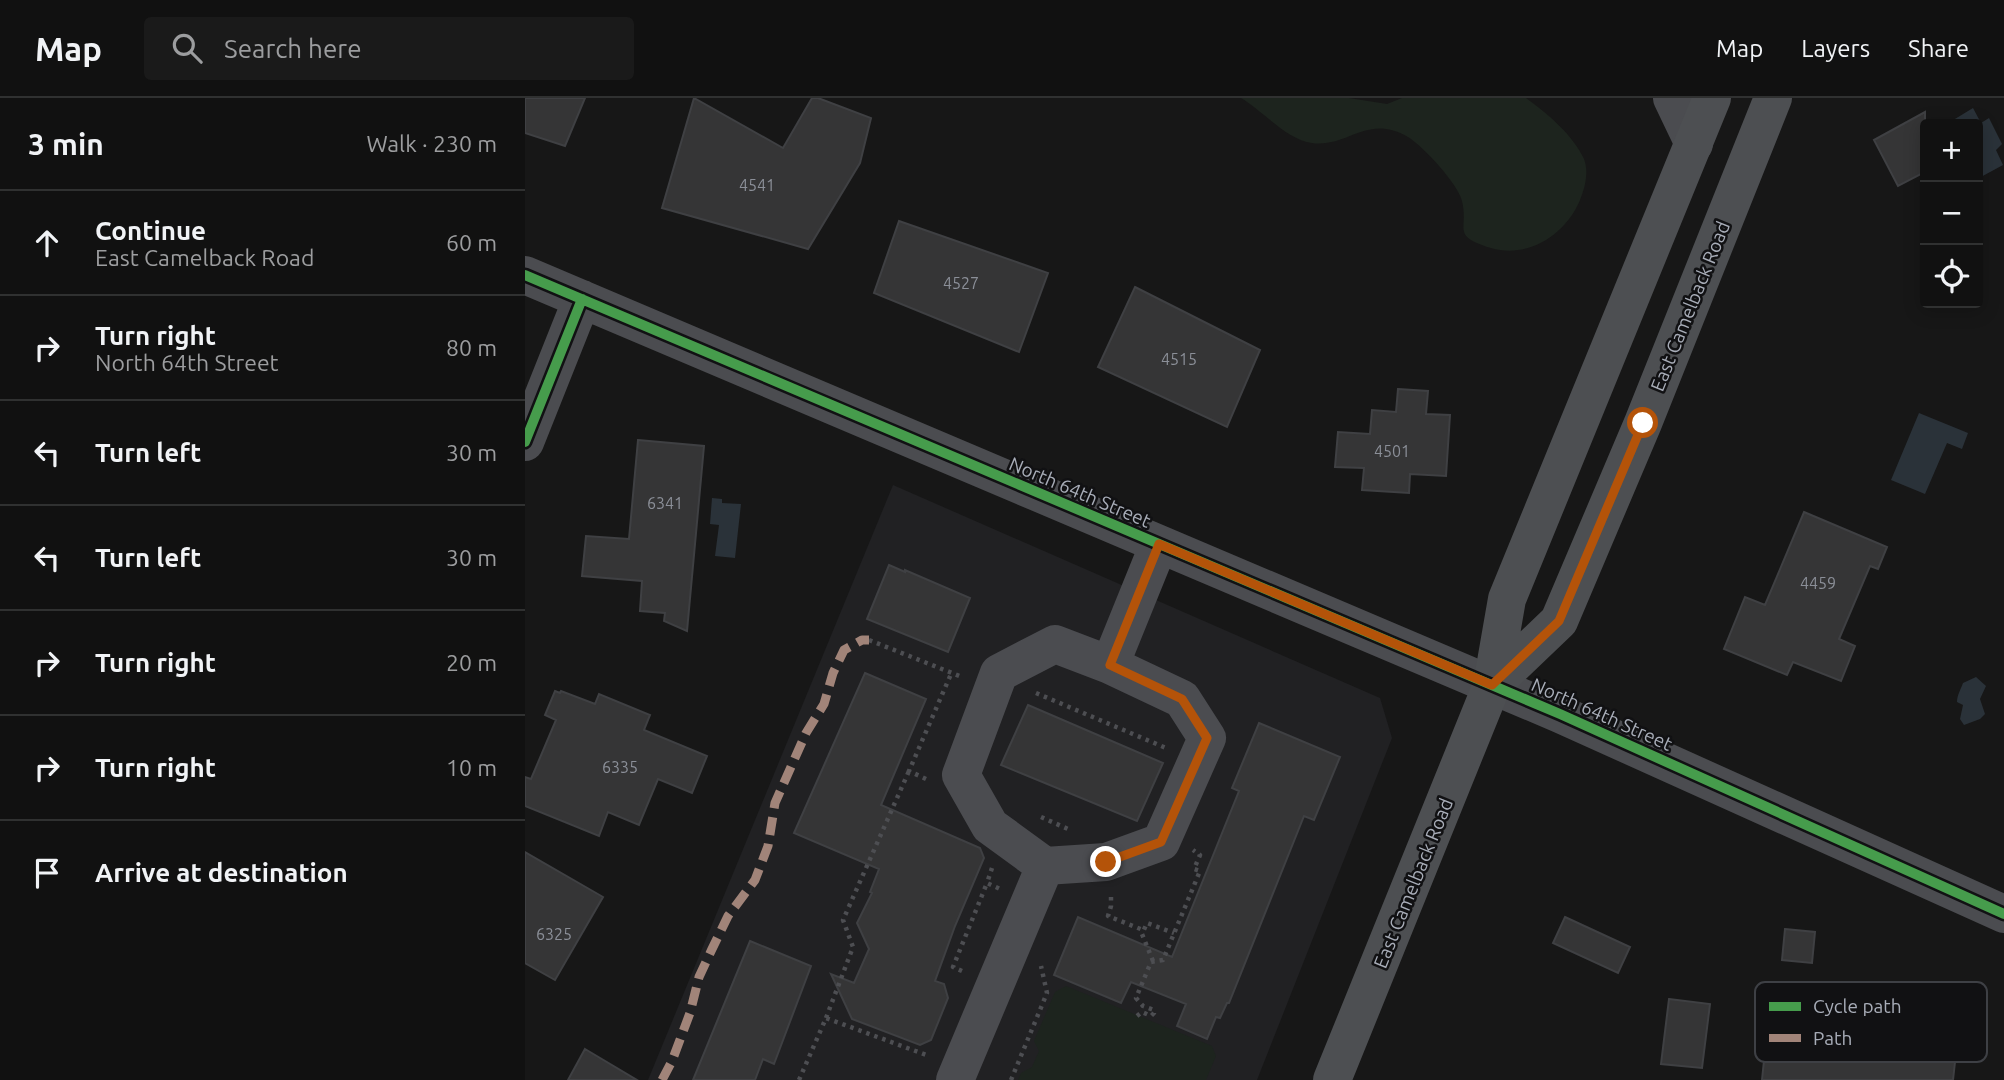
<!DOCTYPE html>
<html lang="en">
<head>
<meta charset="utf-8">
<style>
	body { margin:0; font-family:Ubuntu,sans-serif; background:#1a1a1a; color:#f1f3f6 }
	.controls { position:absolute; right:21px; top:21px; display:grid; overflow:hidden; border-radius:7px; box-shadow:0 4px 18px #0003 }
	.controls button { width:63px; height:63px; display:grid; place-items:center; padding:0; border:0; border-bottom:2px solid #303131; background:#111; color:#f1f3f6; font:35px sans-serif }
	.stop { position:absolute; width:21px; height:21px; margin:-16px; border:5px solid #b45309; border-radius:50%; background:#fff }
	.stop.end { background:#b45309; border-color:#fff; box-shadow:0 2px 7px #0008 }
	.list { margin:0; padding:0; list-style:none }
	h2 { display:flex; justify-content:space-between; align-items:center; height:91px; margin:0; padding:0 28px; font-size:30px }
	h2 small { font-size:23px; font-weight:400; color:#9c9d9f }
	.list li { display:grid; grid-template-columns:46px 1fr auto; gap:21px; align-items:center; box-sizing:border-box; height:105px; padding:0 28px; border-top:2px solid #303131 }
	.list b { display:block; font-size:26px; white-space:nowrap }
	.list p { margin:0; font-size:23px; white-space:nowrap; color:#9c9d9f }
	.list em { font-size:23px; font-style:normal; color:#9c9d9f }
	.icon { flex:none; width:38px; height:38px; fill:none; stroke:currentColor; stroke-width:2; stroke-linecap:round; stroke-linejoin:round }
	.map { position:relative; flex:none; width:1479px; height:982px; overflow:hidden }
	header { display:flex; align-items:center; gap:42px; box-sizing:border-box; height:98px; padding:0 35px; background:#111; border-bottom:2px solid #303131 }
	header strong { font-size:33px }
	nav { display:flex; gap:38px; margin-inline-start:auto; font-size:24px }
	.search { width:490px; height:63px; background:#1a1a1a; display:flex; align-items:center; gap:18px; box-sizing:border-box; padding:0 24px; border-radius:7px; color:#9c9d9f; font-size:26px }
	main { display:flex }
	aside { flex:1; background:#111 }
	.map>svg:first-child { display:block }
	.built { fill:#212123 }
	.green { fill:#1d241e }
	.water { fill:#2a3239 }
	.building { fill:#353536; stroke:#3f4043; stroke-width:2 }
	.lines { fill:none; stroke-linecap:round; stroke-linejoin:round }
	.path { stroke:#4d4e52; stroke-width:4.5; stroke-dasharray:3.5 5; stroke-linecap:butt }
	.minor { stroke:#4b4c50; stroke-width:38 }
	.major { stroke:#4d4f52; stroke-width:38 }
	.quiet { stroke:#a18479; stroke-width:9; stroke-dasharray:18 9; stroke-linecap:butt }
	.cycleway-casing { stroke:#111113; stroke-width:15 }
	.cycleway { stroke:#469c4c; stroke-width:10 }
	.route { stroke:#b45309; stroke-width:9 }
	.labels { text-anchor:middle; stroke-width:5; stroke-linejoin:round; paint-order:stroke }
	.number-label { font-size:16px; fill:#8b8f98 }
	.street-label { font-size:19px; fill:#a8adb8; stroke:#111113 }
	.key { fill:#111113; stroke:#3e4045; stroke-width:2 }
	.key-label { font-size:19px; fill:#a8adb8 }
</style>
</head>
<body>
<header>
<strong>Map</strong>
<div class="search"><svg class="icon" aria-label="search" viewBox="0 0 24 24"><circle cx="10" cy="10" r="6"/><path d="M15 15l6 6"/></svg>Search here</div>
<nav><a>Map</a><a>Layers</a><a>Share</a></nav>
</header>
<main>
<aside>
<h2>3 min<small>Walk · 230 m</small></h2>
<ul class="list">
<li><svg class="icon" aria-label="ahead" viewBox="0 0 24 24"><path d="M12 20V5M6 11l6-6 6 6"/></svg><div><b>Continue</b><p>East Camelback Road</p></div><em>60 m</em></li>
<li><svg class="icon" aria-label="right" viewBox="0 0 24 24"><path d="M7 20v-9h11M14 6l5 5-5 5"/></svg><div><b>Turn right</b><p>North 64th Street</p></div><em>80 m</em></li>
<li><svg class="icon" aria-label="left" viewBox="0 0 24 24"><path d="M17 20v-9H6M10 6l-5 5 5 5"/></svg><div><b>Turn left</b></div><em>30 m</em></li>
<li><svg class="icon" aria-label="left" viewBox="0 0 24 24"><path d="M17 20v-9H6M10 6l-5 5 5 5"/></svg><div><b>Turn left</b></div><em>30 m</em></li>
<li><svg class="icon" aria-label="right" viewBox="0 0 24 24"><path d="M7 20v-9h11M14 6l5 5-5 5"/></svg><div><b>Turn right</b></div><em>20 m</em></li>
<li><svg class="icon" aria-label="right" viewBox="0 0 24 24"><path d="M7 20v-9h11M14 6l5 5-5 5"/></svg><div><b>Turn right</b></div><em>10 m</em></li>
<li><svg class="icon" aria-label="arrive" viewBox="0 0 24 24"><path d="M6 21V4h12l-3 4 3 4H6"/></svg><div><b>Arrive at destination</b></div></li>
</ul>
</aside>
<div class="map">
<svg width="1479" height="982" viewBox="0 0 1479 982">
	<rect width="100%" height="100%" fill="#171717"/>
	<path class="built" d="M 368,387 L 855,600 L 867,640 L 732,982 L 123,982 Z"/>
	<path class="green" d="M 716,0 L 824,0 L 862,6 L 877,0 L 1001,0 C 1022,15 1048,37 1059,61 C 1064,74 1060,90 1055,102 C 1041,136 1004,161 966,150 C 925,137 944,132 937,103 C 933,86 898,48 883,39 C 842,15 823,50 787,45 C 762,42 738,13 716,0 Z
		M 541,888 L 687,948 L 691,958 L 681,982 L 493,982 L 496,975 L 507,969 L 514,953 L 509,943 L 530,894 Z"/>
	<path class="water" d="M 1448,10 L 1456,25 L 1464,20 L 1477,46 L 1471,52 L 1478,67 L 1454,80 L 1453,26 L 1426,26 L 1425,24 Z
		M 1394,315 L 1443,335 L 1437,351 L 1422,345 L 1400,396 L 1366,382 Z
		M 187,400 L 197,401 L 197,405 L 216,406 L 210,460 L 190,458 L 194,427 L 185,426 Z
		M 1451,579 L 1461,588 L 1455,601 L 1460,616 L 1455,621 L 1439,627 L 1435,621 L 1438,607 L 1432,604 C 1432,597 1436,591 1438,585 Z"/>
	<path class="building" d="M 0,0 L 60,0 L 40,48 L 0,35 Z
		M 169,0 L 258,50 L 287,0 L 293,0 L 346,20 L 335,65 L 283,151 L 137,110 Z
		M 1400,14 L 1400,74 L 1373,88 L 1349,42 Z
		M 374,123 L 523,175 L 494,254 L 349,195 Z
		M 610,189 L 735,252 L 702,329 L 573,269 Z
		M 873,291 L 903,293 L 901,316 L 925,317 L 921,378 L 885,376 L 884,395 L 837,392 L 839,370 L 810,369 L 813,334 L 845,336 L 847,312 L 871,314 Z
		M 113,342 L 179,348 L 162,533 L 139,523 L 140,515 L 115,513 L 117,483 L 57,478 L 61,438 L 104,441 Z
		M 1279,414 L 1362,449 L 1353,471 L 1345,468 L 1314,541 L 1330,548 L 1316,583 L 1268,564 L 1262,577 L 1199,551 L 1220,499 L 1240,507 Z
		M 364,467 L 380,474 L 380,472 L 445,500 L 423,554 L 342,521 Z
		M 340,575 L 401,601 L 356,707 L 455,750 L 459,760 L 430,828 L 410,883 L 419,886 L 423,900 L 406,942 L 395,947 L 327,921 L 306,876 L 329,885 L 344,851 L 332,825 L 347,795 L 345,794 L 354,771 L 269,735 Z
		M 30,593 L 35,595 L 36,593 L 70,606 L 74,596 L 125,617 L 119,632 L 182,658 L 167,695 L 133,681 L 114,727 L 83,714 L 74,738 L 0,708 L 0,679 L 6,681 L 31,622 L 20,617 Z
		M 503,607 L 638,665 L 612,723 L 476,667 Z
		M 734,625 L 815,659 L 789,722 L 779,718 L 704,905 L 702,905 L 695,920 L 691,919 L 682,941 L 652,928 L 661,906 L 606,884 L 596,905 L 529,877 L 553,819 L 647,859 L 714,693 L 707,690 Z
		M 0,754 L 78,799 L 30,882 L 0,865 Z
		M 1040,819 L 1105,849 L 1093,875 L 1028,845 Z
		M 1260,831 L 1290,834 L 1287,865 L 1257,862 Z
		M 225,843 L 286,868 L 249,966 L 238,961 L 230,982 L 168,982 Z
		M 1313,892 L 1359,897 L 1358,909 L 1397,912 L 1394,951 L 1431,955 L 1428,982 L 1237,982 L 1243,924 L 1309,930 Z
		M 1144,901 L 1185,906 L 1177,970 L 1136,966 Z
		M 60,951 L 112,982 L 43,982 Z"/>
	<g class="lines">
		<path class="path" d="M 344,542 L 437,579
			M 511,595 L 641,650
			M 401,681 L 384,673 L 426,576
			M 516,719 L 543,731
			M 467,770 L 462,785 L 475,791
			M 586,799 L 586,808 L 583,818 L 618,832
			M 628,863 L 617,836 L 622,825 L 649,835
			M 437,873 L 428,869 L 462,785
			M 612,918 L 617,914 L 626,918 L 629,915 L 629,912 L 618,908 L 611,900 L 626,864 L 638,862 L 675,773 L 669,771 L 675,757 L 668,752
			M 301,920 L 328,849 L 318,822 L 384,673
			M 274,982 L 301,920 L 404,958
			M 486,982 L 522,895 L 516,868"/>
		<path class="minor" d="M 1147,0 L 1169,46
			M 0,177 L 1035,616 L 1479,816
			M 0,344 L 57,201
			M 530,546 L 585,567 L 657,601 L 682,640 L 636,744 L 581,764 L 520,768 L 465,728 L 436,677 L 474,575 Z
			M 585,567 L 634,446
			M 430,982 L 520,768"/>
		<path class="major" d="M 967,587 L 1034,523 L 1118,325 L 1248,0
			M 807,982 L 967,587 L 982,501 L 1187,0"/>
		<path class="quiet" d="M 137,982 L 147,963 L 165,915 L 174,879 L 187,851 L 203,818 L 230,782 L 243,748 L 250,705 L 281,635 L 299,606 L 308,575 L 319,552 L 337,542 L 344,542"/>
		<defs>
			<path id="cycleway" d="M 0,177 L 1035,616 L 1479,816
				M 0,344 L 57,201"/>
		</defs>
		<use href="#cycleway" class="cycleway-casing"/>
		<use href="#cycleway" class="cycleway"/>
	</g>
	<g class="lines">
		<path class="route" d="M 581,764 L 636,744 L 682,640 L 657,601 L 585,567 L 634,446 L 967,587 L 1034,523 L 1118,325"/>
	</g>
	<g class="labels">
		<g class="number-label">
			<text x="232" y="93">4541</text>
			<text x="436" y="191">4527</text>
			<text x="654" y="267">4515</text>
			<text x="867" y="359">4501</text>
			<text x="140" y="411">6341</text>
			<text x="1293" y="491">4459</text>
			<text x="95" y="675">6335</text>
			<text x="29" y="842">6325</text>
		</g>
		<g class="street-label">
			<text transform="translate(1165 208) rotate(-68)" y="7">East Camelback Road</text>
			<text transform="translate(555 394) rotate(23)" y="7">North 64th Street</text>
			<text transform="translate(1077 616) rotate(24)" y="7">North 64th Street</text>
			<text transform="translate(888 785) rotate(-68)" y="7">East Camelback Road</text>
		</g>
	</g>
	<rect x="1230" y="884" width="232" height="80" rx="10" class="key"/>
	<rect x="1244" y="904" width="32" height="9" fill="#469c4c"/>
	<rect x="1244" y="936" width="32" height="8" fill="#a18479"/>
	<g class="key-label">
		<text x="1288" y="915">Cycle path</text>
		<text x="1288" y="947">Path</text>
	</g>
</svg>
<div class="controls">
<button>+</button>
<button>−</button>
<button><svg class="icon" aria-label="locate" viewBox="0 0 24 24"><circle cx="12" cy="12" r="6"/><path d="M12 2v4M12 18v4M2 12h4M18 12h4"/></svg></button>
</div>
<div class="stop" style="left:1118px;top:325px"></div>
<div class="stop end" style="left:581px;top:764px"></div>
</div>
</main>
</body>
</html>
